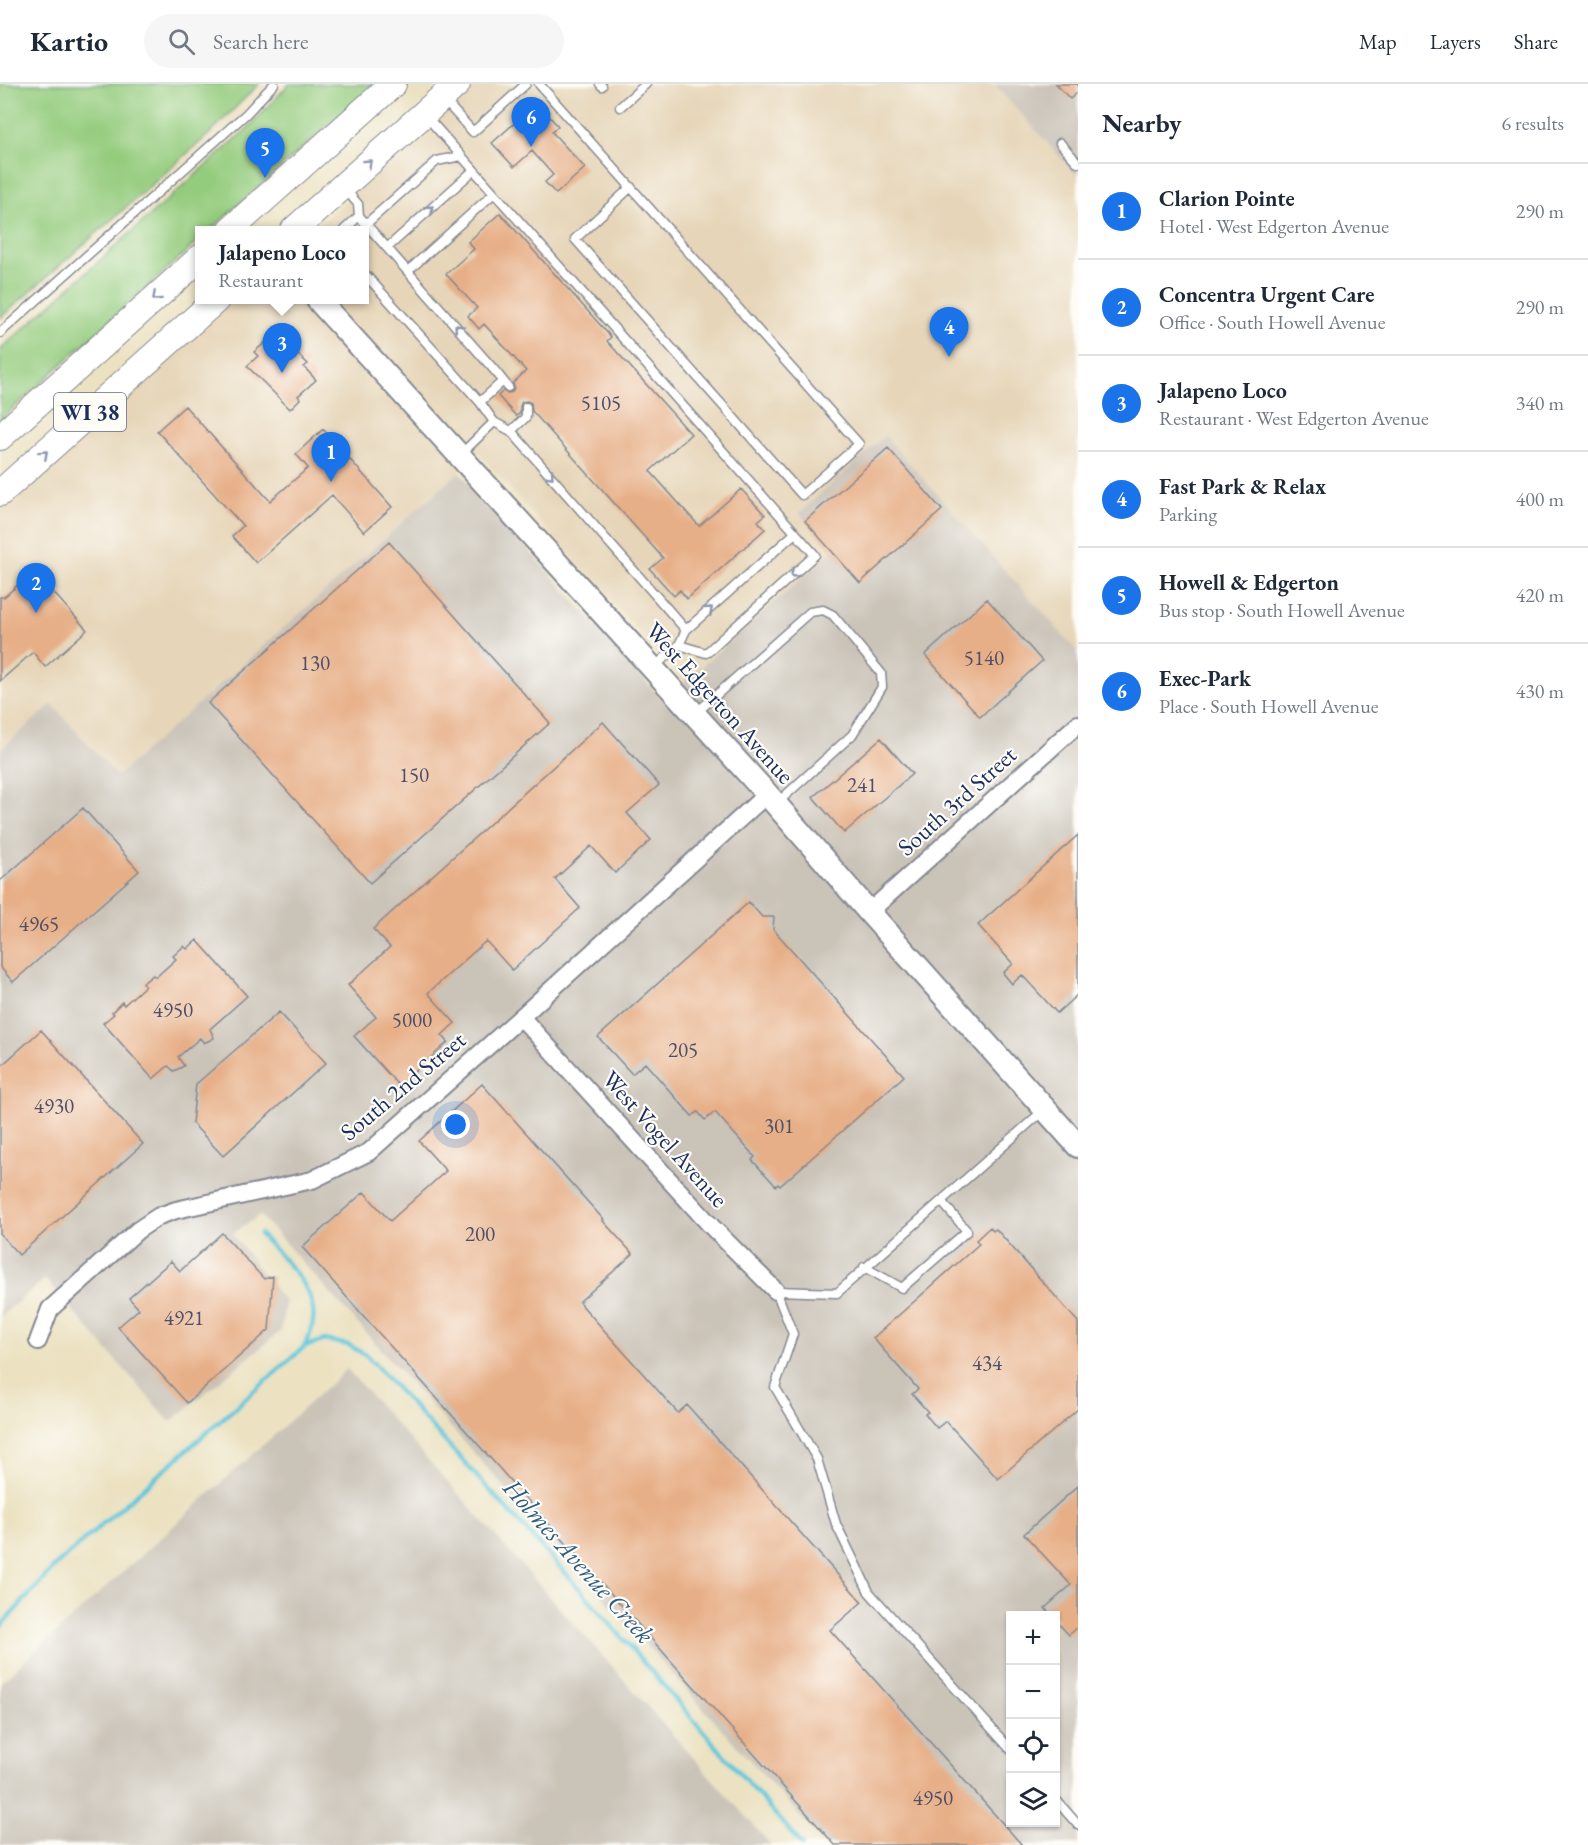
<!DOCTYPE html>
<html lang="en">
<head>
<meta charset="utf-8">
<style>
	body { margin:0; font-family:"EB Garamond",serif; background:#f6f6f7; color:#1f2937 }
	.controls { position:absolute; right:18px; bottom:18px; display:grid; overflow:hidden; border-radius:0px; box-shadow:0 2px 4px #0004 }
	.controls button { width:54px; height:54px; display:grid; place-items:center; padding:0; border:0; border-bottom:2px solid #e0e1e3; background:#fff; color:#1f2937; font:30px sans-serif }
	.you { position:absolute; left:456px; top:1041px; width:21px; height:21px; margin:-15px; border:4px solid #fff; border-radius:50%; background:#1a73e8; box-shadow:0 0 0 9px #1a73e833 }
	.badge { display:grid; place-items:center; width:39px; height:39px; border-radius:50%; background:#1a73e8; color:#fff; font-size:20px; font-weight:700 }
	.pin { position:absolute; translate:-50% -50px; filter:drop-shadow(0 2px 3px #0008) }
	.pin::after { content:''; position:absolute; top:32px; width:21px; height:18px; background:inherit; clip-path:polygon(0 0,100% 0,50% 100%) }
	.popup { position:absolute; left:195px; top:142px; width:174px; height:78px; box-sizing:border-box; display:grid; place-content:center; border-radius:0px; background:#fff; filter:drop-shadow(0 2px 4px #0005); font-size:20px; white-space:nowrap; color:#747a83 }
	.popup b { font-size:22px; color:#1f2937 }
	.popup::after { content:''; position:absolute; left:50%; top:100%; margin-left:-12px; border:12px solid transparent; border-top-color:#fff }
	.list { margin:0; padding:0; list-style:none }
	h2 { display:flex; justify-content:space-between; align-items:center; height:78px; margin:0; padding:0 24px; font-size:26px }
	h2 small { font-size:20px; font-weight:400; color:#747a83 }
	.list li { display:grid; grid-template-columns:39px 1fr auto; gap:18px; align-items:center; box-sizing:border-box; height:96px; padding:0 24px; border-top:2px solid #e0e1e3 }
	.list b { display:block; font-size:22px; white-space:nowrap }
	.list p { margin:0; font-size:20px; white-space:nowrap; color:#747a83 }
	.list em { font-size:20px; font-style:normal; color:#747a83 }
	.icon { flex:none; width:33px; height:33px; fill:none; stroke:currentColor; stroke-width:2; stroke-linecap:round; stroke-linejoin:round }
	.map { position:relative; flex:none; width:1078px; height:1761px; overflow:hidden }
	header { display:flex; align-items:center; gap:36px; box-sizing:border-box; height:84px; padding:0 30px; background:#fff; border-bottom:2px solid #e0e1e3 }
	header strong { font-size:28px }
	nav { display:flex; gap:33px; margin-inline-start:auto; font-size:21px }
	.search { width:420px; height:54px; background:#f6f6f7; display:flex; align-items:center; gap:15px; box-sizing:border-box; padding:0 21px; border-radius:33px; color:#747a83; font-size:22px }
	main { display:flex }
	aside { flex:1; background:#fff }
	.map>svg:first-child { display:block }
	.built { fill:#e6d5b8 }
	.industrial { fill:#cac3b8; fill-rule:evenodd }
	.green { fill:#94cc7e; stroke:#587e6e; stroke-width:1.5 }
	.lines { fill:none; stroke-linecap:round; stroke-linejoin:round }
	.stream { stroke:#5dc6da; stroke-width:4.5 }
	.building { fill:#e7af87 }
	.lane-casing { stroke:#848890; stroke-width:11 }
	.street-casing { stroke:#848890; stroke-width:20 }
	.secondary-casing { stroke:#848890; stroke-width:26 }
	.primary-casing { stroke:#848890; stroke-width:28 }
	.lane { stroke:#fff; stroke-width:8 }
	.street { stroke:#fff; stroke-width:16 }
	.secondary { stroke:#fff; stroke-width:22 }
	.primary { stroke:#fff; stroke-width:26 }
	.oneway { stroke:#8d97ae }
	.labels { text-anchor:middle; stroke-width:4.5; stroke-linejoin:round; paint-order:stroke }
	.number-label { font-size:21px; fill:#4e4f68 }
	.shield { fill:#fdfcf7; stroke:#5f6c8c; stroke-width:1.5 }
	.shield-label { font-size:22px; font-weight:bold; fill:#1b2f5e }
	.street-label { font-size:24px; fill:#1b2f5e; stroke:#fdfcf7 }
	.water-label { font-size:26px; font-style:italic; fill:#2f5c83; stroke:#fdfcf7 }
</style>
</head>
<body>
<header>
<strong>Kartio</strong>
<div class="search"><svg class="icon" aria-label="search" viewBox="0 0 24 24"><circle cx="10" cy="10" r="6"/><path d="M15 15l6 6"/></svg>Search here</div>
<nav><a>Map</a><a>Layers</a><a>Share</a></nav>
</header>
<main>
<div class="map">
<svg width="1078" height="1761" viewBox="0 0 1078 1761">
	<rect width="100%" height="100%" fill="#fdfcf7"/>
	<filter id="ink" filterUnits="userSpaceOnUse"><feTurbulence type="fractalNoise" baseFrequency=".0167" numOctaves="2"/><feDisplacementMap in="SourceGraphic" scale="12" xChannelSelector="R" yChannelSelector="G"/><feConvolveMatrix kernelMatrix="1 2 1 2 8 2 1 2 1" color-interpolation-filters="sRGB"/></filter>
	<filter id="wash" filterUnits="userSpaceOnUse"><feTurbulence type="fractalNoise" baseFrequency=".008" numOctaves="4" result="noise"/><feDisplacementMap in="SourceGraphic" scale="24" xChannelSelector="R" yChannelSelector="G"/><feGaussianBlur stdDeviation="1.35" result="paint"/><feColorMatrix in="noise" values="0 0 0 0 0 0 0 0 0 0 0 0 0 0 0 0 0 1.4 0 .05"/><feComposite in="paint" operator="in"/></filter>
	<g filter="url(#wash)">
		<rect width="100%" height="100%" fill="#ece2c2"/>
		<path class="built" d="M 477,0 L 994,0 L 1078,93 L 1078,568 L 884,352 L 832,467 L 684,598 L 479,370 L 117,692 L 52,620 L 0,666 L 0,426 L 236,216 L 364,216 L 364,146 L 313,146 Z"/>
		<path class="industrial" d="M 994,0 L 1078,0 L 1078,93 Z
			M 885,352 L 1078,568 L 1078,1761 L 826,1761 L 260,1131 L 232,1150 L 285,1218 L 281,1247 L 170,1338 L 45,1195 L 0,1233 L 0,666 L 52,620 L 117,692 L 459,388 L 662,615 L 684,598 L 832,467 L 799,429 ZM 1011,1532 L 1056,1532 L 1056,1738 L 1011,1738 Z
			M 347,1285 L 771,1761 L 0,1761 L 0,1599 Z"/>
		<path class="green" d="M 0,0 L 259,0 L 207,52 L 0,234 Z
			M 289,0 L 375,0 L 210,146 L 200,146 L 199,156 L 0,336 L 0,267 L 3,263 L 249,43 Z"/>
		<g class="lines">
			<path class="stream" d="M 260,1150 C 278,1170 311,1199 313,1226 C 315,1239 310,1251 304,1263
				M 0,1543 L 56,1481 L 304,1263 L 325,1256 L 349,1261 L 367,1272 L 579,1504 L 802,1761"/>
		</g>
		<g id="blocks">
			<path class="building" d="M 1056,0 L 1078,0 L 1078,8 L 1070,15 Z
				M 537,19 L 558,42 L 552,48 L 585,84 L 556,110 L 545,98 L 553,91 L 532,67 L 514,83 L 492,59 Z
				M 500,129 L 611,253 L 607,257 L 691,350 L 650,387 L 699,442 L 741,405 L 765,431 L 758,437 L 765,445 L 687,515 L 680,506 L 674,512 L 650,485 L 663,474 L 532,327 L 531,319 L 527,317 L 522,318 L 520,322 L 520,329 L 516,332 L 498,312 L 503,307 L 508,309 L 512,308 L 514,303 L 513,299 L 526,287 L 484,240 L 479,245 L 468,232 L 477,224 L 446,190 L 474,165 L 468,158 Z
				M 279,252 L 308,280 L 304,283 L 316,296 L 298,312 L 300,315 L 290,325 L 247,282 L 258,272 L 254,268 L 267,257 L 269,260 Z
				M 185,322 L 270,417 L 308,384 L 296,370 L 323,345 L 392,423 L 364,448 L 332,411 L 256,479 L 232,452 L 243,442 L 157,347 Z
				M 888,364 L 942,426 L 860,499 L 805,437 Z
				M 389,458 L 550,639 L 370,799 L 208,619 Z
				M 34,487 L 87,546 L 45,583 L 33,568 L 0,597 L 0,513 L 4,513 Z
				M 987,515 L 1042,577 L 980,633 L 925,571 Z
				M 603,638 L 659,701 L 627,729 L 651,756 L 615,789 L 591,762 L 555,795 L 580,824 L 512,886 L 486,857 L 428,909 L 455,939 L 442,951 L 448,958 L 399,1002 L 354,952 L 376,933 L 348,901 L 390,863 L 373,845 Z
				M 881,654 L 912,690 L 844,749 L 813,713 Z
				M 83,724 L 139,787 L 13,898 L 0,883 L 0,797 Z
				M 1078,751 L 1078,910 L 1057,929 L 1022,891 L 1012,900 L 1003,889 L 1013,880 L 978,841 Z
				M 749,818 L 762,833 L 774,833 L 773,845 L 904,992 L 780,1102 L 778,1100 L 776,1102 L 752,1076 L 755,1073 L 715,1028 L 705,1036 L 698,1028 L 692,1032 L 645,979 L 632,990 L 598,953 Z
				M 197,856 L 247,912 L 210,945 L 214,954 L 204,959 L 200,954 L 178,973 L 184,982 L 174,987 L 168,982 L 153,995 L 103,939 L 114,930 L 112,928 L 122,918 L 124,921 L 145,902 L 143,899 L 153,891 L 156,893 L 176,875 L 173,872 L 184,862 L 187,865 Z
				M 279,928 L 326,979 L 223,1072 L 192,1039 L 196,1000 Z
				M 41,946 L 143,1060 L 19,1171 L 0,1150 L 0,983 Z
				M 482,1000 L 604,1136 L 603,1137 L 633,1170 L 579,1218 L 678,1329 L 687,1321 L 862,1518 L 830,1546 L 1022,1761 L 835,1761 L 302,1163 L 364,1108 L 390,1137 L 446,1087 L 419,1057 Z
				M 990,1143 L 993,1147 L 996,1145 L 1078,1238 L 1078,1325 L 998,1395 L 946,1337 L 937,1344 L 925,1330 L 928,1328 L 912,1310 L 918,1305 L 873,1254 L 979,1160 L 976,1156 Z
				M 222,1149 L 264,1195 L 273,1192 L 269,1246 L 187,1319 L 118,1243 L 139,1225 L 129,1214 L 171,1177 L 180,1187 Z
				M 1078,1402 L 1078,1543 L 1069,1551 L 1056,1537 L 1056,1532 L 1051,1532 L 1045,1524 L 1071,1501 L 1024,1450 Z"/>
		</g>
	</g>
	<g filter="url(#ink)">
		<use href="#blocks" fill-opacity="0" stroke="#848890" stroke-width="1.5"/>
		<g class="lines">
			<defs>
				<path id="lane" d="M 539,0 L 859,360 L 802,411 L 575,155 L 631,103
					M 600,0 L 602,2
					M 444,16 L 473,48 L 526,0
					M 620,23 L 646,0
					M 426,32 L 815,471 L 706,569 L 679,561
					M 1060,59 L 1078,79
					M 345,105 L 358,120 L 359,132 L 496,288 L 508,303
					M 366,140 L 437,77 L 461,72
					M 344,146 L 359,132
					M 387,164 L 474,86
					M 408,187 L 494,109
					M 364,189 L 480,318 L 494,338 L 511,347 L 526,333 L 526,323
					M 0,249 L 246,30 L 274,0
					M 480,318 L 503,297
					M 511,347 L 686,546 L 795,449
					M 460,371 L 494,338
					M 653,584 L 679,561 L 686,546
					M 696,629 L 810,528 L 823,526 L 833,531 L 881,589 L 882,603 L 852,651 L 776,720
					M 864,1183 L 902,1204 L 967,1147 L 941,1117
					M 1011,1666 L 869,1508 L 836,1440 L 817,1375 L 775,1303 L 793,1250 L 776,1207 L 837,1209 L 1044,1026
					M 1056,1716 L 1078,1741"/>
				<path id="street" d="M 869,828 L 1078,640
					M 521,933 L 712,1143 L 776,1207
					M 38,1257 L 50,1225 L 138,1146 L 159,1132 L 176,1126 L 312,1096 L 369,1068 L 521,933 L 767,710"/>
				<path id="secondary" d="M 318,216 L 767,710 L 869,828 L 1078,1062"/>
				<path id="primary" d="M 230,146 L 393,0
					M 294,146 L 457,0
					M 0,353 L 200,174
					M 0,409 L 216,216"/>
			</defs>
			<use href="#lane" class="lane-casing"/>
			<use href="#street" class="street-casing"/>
			<use href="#secondary" class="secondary-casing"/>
			<use href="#primary" class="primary-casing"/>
			<use href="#lane" class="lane"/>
			<use href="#street" class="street"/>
			<use href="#secondary" class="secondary"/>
			<use href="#primary" class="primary"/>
		</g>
		<defs><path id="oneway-chevron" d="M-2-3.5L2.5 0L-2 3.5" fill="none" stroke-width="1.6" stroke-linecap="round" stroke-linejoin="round" transform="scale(1.5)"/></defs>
		<g class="oneway">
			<use href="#oneway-chevron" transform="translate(368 79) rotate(-42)"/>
			<use href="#oneway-chevron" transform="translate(430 125) rotate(-42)"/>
			<use href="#oneway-chevron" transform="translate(156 213) rotate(138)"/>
			<use href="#oneway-chevron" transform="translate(458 244) rotate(-131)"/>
			<use href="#oneway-chevron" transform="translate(44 370) rotate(-42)"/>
			<use href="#oneway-chevron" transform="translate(550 391) rotate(49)"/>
			<use href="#oneway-chevron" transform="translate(794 490) rotate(138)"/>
			<use href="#oneway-chevron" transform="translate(709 526) rotate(-42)"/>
		</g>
	</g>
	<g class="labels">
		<g class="number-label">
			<text x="601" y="326">5105</text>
			<text x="984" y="581">5140</text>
			<text x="315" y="586">130</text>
			<text x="414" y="698">150</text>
			<text x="862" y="708">241</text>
			<text x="39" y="847">4965</text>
			<text x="173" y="933">4950</text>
			<text x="412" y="943">5000</text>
			<text x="683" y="973">205</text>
			<text x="54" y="1029">4930</text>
			<text x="779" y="1049">301</text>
			<text x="480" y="1157">200</text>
			<text x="184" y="1241">4921</text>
			<text x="987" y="1286">434</text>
			<text x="933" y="1721">4950</text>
		</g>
		<rect class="shield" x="54" y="309" width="72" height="38" rx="4.5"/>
		<g class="shield-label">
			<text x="90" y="336">WI 38</text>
		</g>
		<g class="street-label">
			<text transform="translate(720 619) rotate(48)" y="8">West Edgerton Avenue</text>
			<text transform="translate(957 717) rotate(-42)" y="8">South 3rd Street</text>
			<text transform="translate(403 1002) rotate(-40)" y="8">South 2nd Street</text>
			<text transform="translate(665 1055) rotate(48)" y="8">West Vogel Avenue</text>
		</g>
		<g class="water-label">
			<text transform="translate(579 1477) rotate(48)" y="9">Holmes Avenue Creek</text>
		</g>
	</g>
</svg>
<div class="controls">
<button>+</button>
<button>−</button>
<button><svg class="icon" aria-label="locate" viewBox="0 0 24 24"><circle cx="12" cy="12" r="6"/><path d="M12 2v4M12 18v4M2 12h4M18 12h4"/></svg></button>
<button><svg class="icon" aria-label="layers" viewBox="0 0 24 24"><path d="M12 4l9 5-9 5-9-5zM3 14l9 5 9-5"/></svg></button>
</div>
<div class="you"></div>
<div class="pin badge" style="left:331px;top:398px">1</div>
<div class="pin badge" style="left:36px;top:529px">2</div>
<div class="pin badge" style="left:282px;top:289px">3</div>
<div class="popup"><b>Jalapeno Loco</b>Restaurant</div>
<div class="pin badge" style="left:949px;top:273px">4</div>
<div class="pin badge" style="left:265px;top:94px">5</div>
<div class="pin badge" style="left:531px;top:63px">6</div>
</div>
<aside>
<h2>Nearby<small>6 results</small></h2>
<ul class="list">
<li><span class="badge">1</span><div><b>Clarion Pointe</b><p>Hotel · West Edgerton Avenue</p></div><em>290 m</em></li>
<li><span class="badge">2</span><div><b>Concentra Urgent Care</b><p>Office · South Howell Avenue</p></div><em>290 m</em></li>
<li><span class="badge">3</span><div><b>Jalapeno Loco</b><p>Restaurant · West Edgerton Avenue</p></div><em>340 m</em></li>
<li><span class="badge">4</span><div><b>Fast Park &amp; Relax</b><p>Parking</p></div><em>400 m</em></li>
<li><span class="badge">5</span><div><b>Howell &amp; Edgerton</b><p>Bus stop · South Howell Avenue</p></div><em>420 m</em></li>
<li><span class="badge">6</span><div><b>Exec-Park</b><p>Place · South Howell Avenue</p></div><em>430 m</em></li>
</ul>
</aside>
</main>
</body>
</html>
